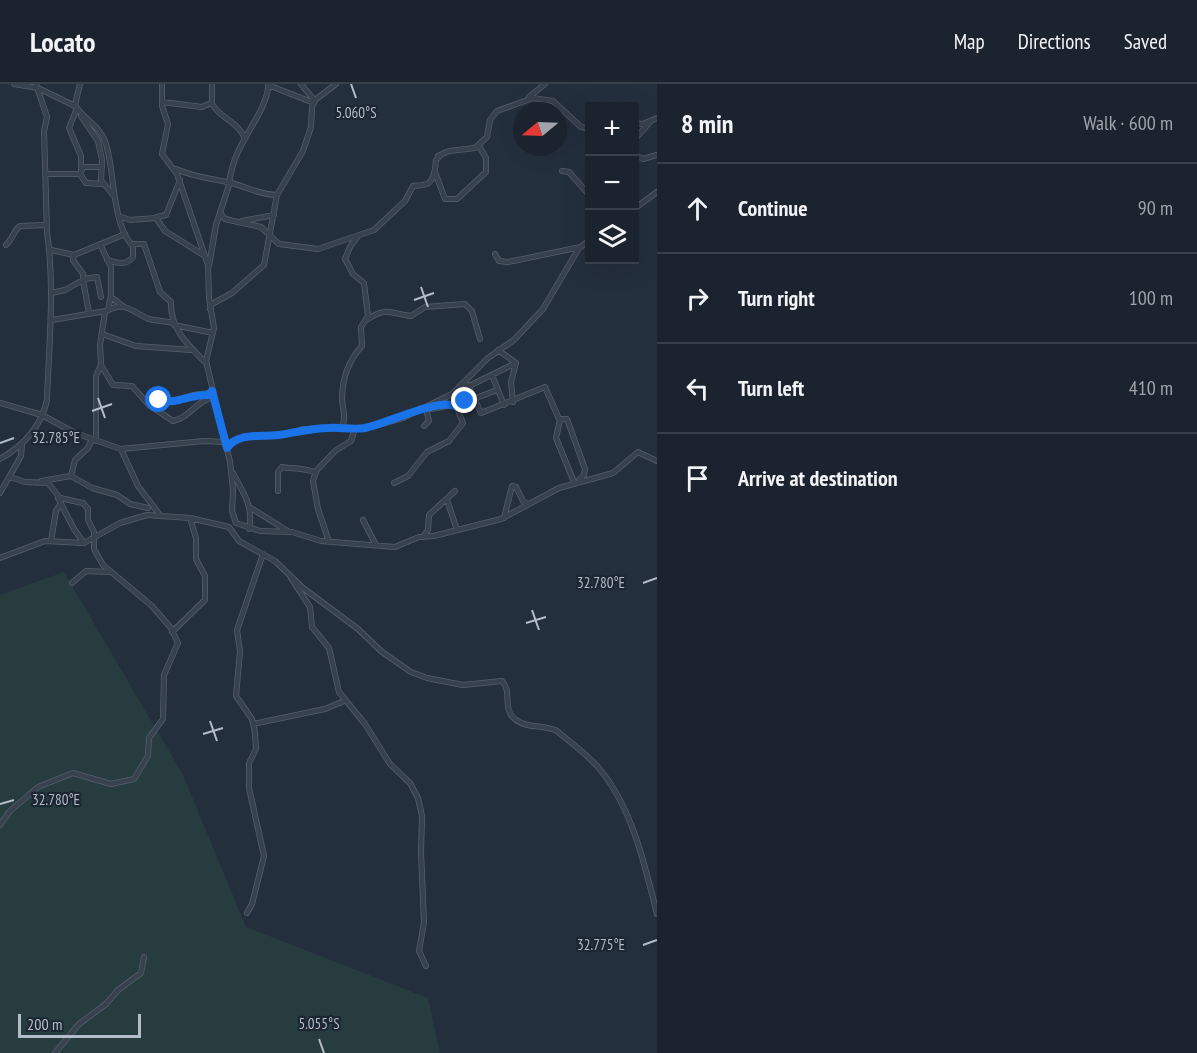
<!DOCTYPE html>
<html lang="en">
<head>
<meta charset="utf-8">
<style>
	body { margin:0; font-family:"PT Sans Narrow",sans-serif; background:#282f3a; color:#f1f3f6 }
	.controls { position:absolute; right:18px; top:18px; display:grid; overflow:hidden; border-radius:0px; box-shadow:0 6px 24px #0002 }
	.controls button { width:54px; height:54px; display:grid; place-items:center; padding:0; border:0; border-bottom:2px solid #39404a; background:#1b232e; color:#f1f3f6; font:30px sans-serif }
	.compass { position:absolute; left:513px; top:18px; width:54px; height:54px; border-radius:50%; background:#1b232e; box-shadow:0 6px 24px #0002; rotate:251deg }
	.scale { position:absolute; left:18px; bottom:15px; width:123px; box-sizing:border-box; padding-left:6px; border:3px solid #b4bcc9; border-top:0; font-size:16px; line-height:21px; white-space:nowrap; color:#b4bcc9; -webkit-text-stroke:4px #1d2633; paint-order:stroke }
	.stop { position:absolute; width:18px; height:18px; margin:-14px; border:4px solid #1a73e8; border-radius:50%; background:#fff }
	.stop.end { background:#1a73e8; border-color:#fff; box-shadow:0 2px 6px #0008 }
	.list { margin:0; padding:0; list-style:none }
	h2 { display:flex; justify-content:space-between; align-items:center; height:78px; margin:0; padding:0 24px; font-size:26px }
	h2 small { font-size:20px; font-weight:400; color:#a0a4aa }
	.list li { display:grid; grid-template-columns:39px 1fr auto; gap:18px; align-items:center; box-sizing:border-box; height:90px; padding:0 24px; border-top:2px solid #39404a }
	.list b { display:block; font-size:22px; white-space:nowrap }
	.list em { font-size:20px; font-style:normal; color:#a0a4aa }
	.icon { flex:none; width:33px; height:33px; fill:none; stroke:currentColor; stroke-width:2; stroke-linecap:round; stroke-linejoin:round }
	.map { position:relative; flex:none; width:657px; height:969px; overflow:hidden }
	header { display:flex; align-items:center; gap:36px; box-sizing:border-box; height:84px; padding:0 30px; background:#1b232e; border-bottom:2px solid #39404a }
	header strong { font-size:28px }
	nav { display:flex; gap:33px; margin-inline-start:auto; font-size:21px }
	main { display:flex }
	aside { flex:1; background:#1b232e }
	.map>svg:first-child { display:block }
	.green { fill:#263c3f }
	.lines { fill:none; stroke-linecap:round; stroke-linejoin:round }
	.street-casing { stroke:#565f6c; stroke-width:6 }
	.street { stroke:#38414e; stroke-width:4.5 }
	.route { stroke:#1a73e8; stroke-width:8 }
	.ticks { fill:none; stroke:#b4bcc9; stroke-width:2 }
	.ticks-label { font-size:15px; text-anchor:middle; fill:#b4bcc9; stroke:#1d2633; stroke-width:4.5; stroke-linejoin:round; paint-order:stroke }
</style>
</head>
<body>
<header>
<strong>Locato</strong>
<nav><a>Map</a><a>Directions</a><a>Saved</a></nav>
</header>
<main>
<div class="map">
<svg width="657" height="969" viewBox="0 0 657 969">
	<rect width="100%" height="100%" fill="#242f3e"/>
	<path class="green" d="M 64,488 L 183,691 L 246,843 L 428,914 L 440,969 L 0,969 L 0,511 Z"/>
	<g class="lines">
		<defs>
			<path id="street" d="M 14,0 L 38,4 L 75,22
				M 80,0 L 75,21 C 83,35 99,41 105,57 C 115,84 111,136 131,160 L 144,160 L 160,208 L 171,218 C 170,246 189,262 207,280
				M 162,0 L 162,22 L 168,40 L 162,70 L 177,90 L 208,181 L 209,214 L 214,244 L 206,277 L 230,378 L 233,406 L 232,427 L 236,439 L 260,447 L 292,448 L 321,457 L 395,463 L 419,453 L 434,452 L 501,435 L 559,404 L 613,389 L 638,368 L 657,377
				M 212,0 L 212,20 C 222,36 236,36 245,54
				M 301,0 L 315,17
				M 268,1 L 314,19
				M 529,13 L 545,0
				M 162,18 L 202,23 L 211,19
				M 77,24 L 69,44 L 81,72 L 81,84
				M 81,32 L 98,57 L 102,76 L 101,96 L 113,111
				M 634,39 L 643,40 L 657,34
				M 634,56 L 651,37
				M 634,70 L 643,75 L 657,71
				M 438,72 L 449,67 L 475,64 L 487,53 L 490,36 L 497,27 L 533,14 L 553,17 L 581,43 L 590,45
				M 102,83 L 83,83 L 80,90 L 86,99 L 102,100
				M 176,85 C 194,93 208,94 227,98 C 244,101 258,111 277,111
				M 562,87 L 569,88 L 590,112
				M 435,88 L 445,115 L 457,115 L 486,88 L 486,74 L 479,62
				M 47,90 L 80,90
				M 229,98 C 231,88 233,79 237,70 C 245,51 270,18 268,0
				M 634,125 L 657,108
				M 220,129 L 225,135 L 261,143 L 279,160 L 318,165 L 374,146 L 405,117 L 413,102 C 417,101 420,102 423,101 C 435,100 435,84 436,76 L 440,72
				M 121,133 L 130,136 L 156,134 L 165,147 L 205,172
				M 157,133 L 166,131 L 180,96
				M 242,137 L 274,131
				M 100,160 L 111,183 L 111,211 L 108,226
				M 6,161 C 13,155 13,147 20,142 L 47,141
				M 51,166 L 74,171
				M 495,170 L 499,177 L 508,178 L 581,163
				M 107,176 C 117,179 126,182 133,173 L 133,160
				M 209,182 L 216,141 L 230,98
				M 84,195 L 97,193 L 101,213
				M 83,196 L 89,229
				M 51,209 L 65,206 L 83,196 L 83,190 L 73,176 L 74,171 L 125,150
				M 111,213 L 124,223
				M 210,225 L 212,220 L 232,209 L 264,181 L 277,111 L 303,67 L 311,43 L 312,23 L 315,16 L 336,0
				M 368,235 C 388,222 391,230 411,232 L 425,223 L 465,220 L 472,227 L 480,255
				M 52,236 L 106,227
				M 174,241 L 213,249
				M 102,250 L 136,262 L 191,266
				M 498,266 L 516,279 L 511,298 L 513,318
				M 101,281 L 113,301 L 132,302 L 149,321 L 173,337 C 189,334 195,318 213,313
				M 492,291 L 504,321
				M 464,300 L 468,301 L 481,329 L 545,303 L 559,335 L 567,335 L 585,385 L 584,391 L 579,396
				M 469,302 L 516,279
				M 146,315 L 152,313 L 173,318 L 193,311 L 211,309
				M 0,319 L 42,331 L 75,349 L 121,365 L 204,357 L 226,358
				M 455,322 L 497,306
				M 560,336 L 556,354 L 574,398
				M 424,342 L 429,337 L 426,325
				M 341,344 C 347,334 343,327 342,316 C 342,295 348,277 362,262 L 361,243 L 368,232 L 364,199 L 353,190 L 345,175 L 350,163 L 358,152
				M 96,357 L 96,292 L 101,281 L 100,261 L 105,228 C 125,215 133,229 149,235 C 157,237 165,237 173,239
				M 227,364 L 232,357 L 246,353 L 280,351 L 304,345 L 367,344 L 403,334 L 452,310 L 488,274 L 514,256 L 543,225 L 579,164 L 590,156
				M 121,365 L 138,402 L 160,431
				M 0,375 C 23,362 41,343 47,316 C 49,260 55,203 47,148 L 44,47 L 47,33 L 36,0
				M 233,389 C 243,409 254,422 249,445
				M 71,392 L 75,376 L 88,364 L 92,355
				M 41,397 L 71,392 L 92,404 L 117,411 L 130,420 L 148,424
				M 394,399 L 408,392 L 427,368 L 449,357 L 463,339 L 457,324 L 452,321 L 431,325 L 421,324
				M 278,407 L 278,388 L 282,383 C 292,385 308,384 316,389
				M 0,409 L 21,372 L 22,361
				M 58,414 L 74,445 L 84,459
				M 447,416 L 457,446
				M 251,424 L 289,448
				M 504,434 L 512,402 L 516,403 L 523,417 L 528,420
				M 363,436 L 376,461
				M 423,453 L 428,446 L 429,431 L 455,407
				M 51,457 L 56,427 L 60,421
				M 329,458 L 318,425 L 313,397 L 316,387 L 335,367 L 351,357 L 355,344
				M 0,474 L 45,457 L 84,459 L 120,439 L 147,431 L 190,434 L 229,443 L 239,457 L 275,477 L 303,504 L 358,545 L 382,568 L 411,588 L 427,594 L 463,601 L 502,597 C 513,608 501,625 516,636 C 528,645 544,640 557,647 C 572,660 590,672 602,688 C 633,727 645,782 657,830
				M 291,494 L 310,523 L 312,543 L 329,564 L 339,608 L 365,640 L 390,680 L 410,699 L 418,714 L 422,732 L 421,769 L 424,838 L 419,867 L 426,882
				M 72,499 L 86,487 L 109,488
				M 172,548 L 205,516 L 205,492 L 196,475 L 196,454 L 190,434
				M 253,640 L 325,625 L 344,617
				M 0,741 L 10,727 L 38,703 L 73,689 L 111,700 L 134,695 L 148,672 L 149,654 L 163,635 L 164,591 L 178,559 L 171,544 L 152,522 L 103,481 L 94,465 L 94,448 L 88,436 L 88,425 L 83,419 L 60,414 L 48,399 L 25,398 L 10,393
				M 247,829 L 252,820 L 264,772 L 249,704 L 249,679 L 256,665 L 255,649 L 252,635 L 236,612 L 240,567 L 237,546 L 263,470
				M 55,969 L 79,940 L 106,920 L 118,906 L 141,889 L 144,873"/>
		</defs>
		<use href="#street" class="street-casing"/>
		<use href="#street" class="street"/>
	</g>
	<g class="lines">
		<path class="route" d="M 159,316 C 177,321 190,310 208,311 L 212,307 L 227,364 C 238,348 261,353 278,351 C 295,349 311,344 328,344 C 340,343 353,346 365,344 C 385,340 439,314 455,322 L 465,317"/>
	</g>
	<path class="ticks" d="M 351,0 L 356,14M 421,203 L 428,223M 414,216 L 434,209M 98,314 L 105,334M 92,327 L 112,320M 0,359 L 14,354M 643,499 L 657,494M 532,526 L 539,546M 526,539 L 546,533M 210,637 L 217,657M 203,650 L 223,644M 0,720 L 14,716M 643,861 L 657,856M 319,955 L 324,969"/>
	<g class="ticks-label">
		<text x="356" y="34">5.060°S</text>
		<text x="56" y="359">32.785°E</text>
		<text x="601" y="504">32.780°E</text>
		<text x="56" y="721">32.780°E</text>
		<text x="601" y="866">32.775°E</text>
		<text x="319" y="945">5.055°S</text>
	</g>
</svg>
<div class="controls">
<button>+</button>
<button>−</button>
<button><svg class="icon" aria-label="layers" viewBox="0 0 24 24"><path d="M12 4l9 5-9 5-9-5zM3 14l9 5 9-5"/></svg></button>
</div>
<svg class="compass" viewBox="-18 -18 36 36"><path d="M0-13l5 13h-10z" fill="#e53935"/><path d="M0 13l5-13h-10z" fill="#a0a4aa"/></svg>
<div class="scale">200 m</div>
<div class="stop" style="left:159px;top:316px"></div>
<div class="stop end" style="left:465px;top:317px"></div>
</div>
<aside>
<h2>8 min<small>Walk · 600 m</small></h2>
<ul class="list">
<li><svg class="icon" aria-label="ahead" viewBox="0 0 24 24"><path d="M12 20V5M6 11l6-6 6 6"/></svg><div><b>Continue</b></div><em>90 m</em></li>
<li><svg class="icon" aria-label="right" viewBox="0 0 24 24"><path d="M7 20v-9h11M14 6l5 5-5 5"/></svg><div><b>Turn right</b></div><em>100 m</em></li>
<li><svg class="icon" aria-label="left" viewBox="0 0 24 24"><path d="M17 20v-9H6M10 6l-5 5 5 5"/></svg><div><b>Turn left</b></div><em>410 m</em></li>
<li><svg class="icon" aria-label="arrive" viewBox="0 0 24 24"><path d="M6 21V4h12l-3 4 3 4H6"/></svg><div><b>Arrive at destination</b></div></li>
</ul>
</aside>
</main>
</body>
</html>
